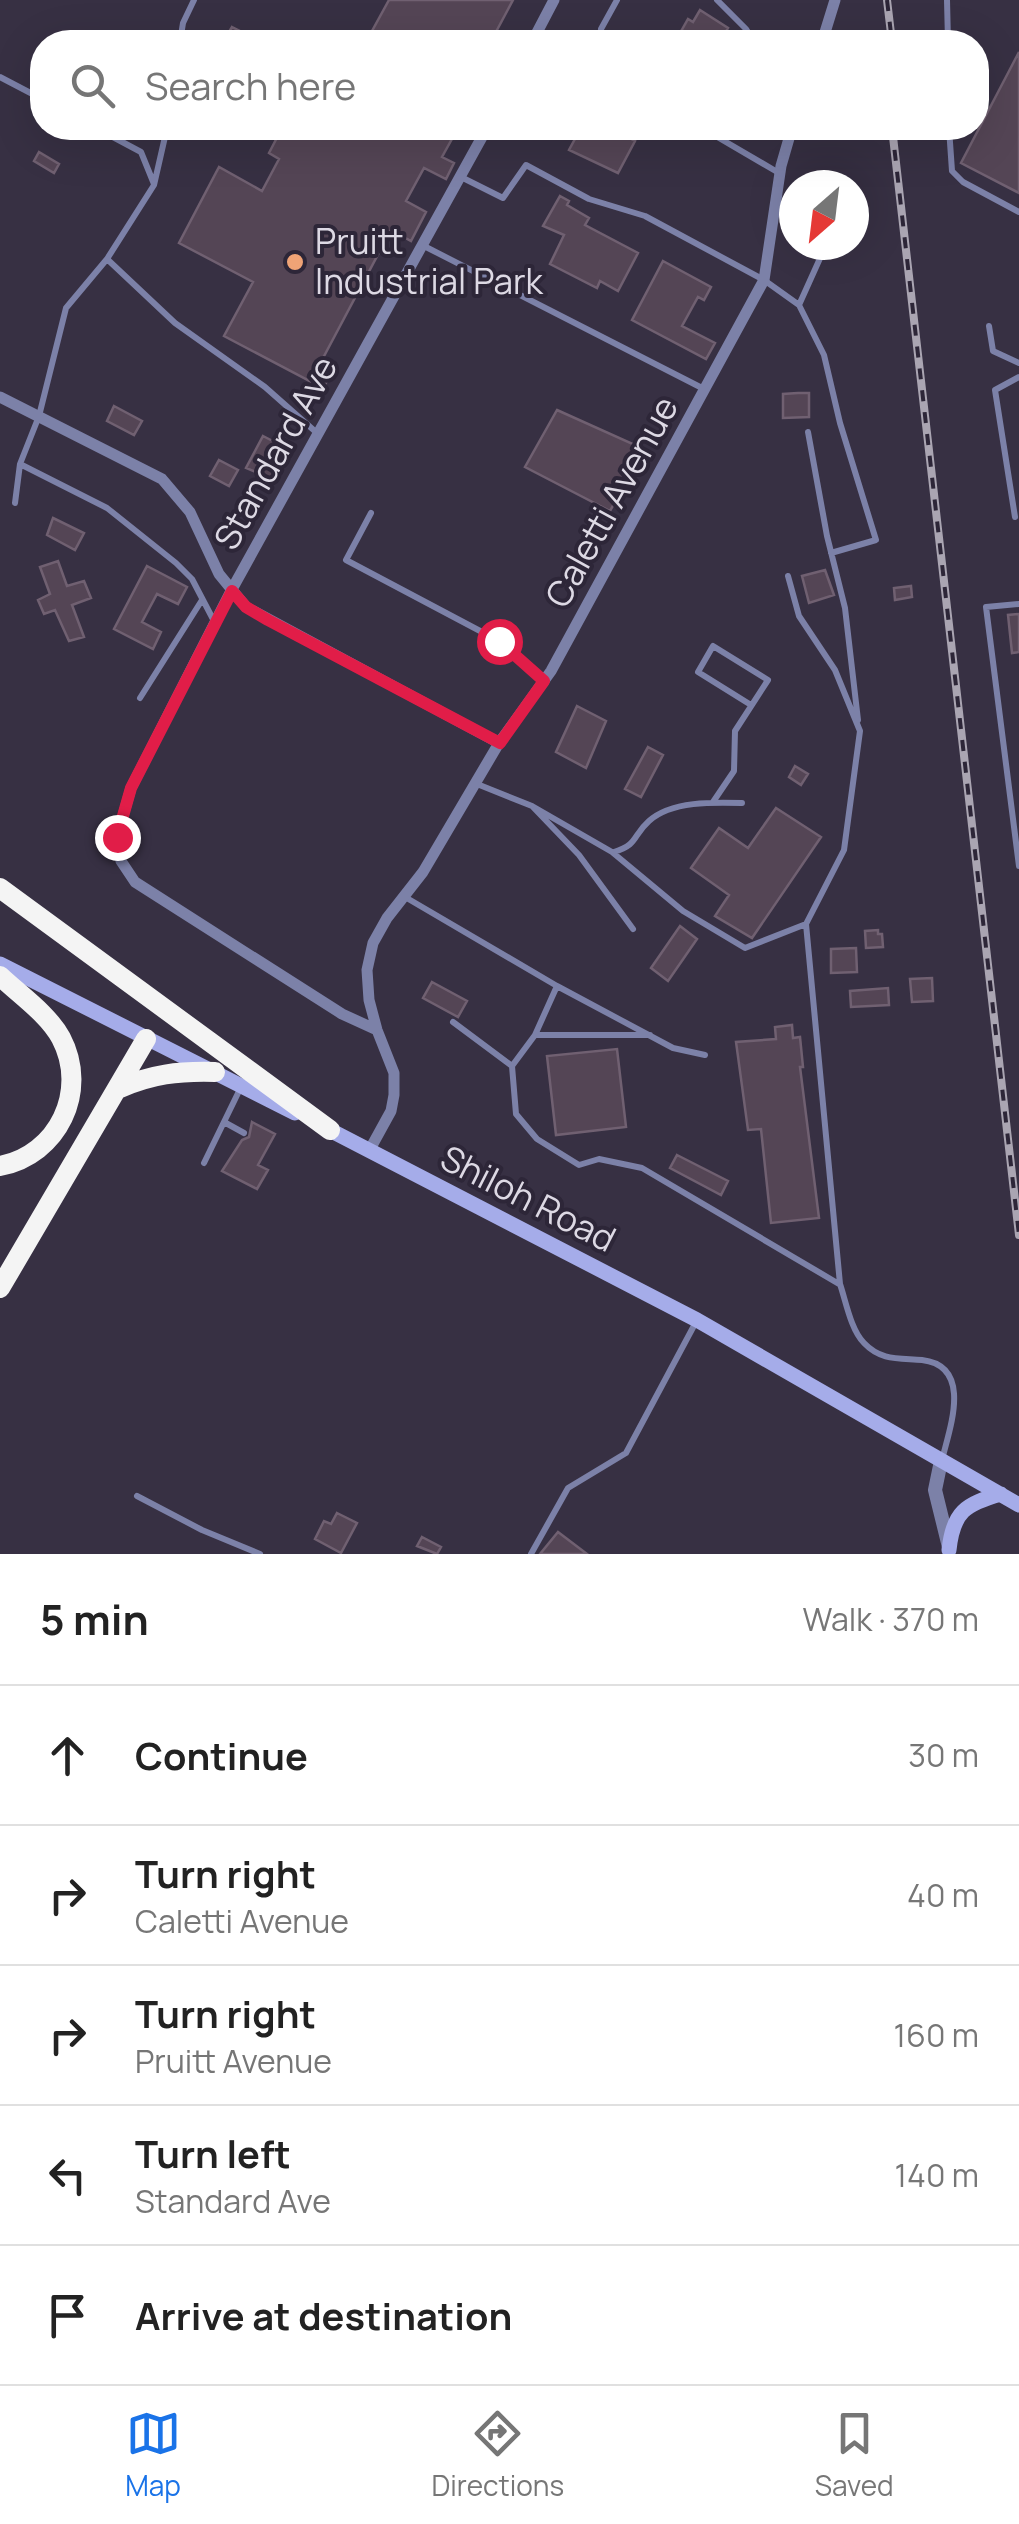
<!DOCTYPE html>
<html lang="en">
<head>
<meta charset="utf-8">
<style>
	body { margin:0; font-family:Manrope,sans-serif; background:#f2f2f2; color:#222 }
	.compass { position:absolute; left:779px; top:170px; width:90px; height:90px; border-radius:50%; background:#fff; box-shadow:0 10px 40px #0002; rotate:208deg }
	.stop { position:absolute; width:30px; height:30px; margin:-22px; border:8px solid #e11d48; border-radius:50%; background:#fff }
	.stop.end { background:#e11d48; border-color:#fff; box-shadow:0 2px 10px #0008 }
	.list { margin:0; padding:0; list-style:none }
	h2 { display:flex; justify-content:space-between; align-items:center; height:130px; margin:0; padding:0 40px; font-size:42px }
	h2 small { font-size:32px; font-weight:400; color:#767676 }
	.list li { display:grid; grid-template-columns:65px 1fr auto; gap:30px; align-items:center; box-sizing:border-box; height:140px; padding:0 40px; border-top:2px solid #e0e0e0 }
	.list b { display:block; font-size:38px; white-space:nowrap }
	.list p { margin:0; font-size:32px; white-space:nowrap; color:#767676 }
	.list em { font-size:32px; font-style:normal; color:#767676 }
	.icon { flex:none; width:55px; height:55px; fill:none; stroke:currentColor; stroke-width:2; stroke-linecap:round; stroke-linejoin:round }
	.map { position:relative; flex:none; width:1019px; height:1554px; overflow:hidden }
	.search { position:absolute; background:#fff; box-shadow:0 10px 40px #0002; left:30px; right:30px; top:30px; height:110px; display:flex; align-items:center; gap:25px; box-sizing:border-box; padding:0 35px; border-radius:40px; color:#767676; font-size:38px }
	.sheet { height:830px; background:#fff }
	nav { display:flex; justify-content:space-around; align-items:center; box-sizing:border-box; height:140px; border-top:2px solid #e0e0e0; background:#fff; font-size:28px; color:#767676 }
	nav a { display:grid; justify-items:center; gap:5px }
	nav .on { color:#1a73e8 }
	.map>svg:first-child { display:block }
	.building { fill:#544555; stroke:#706071; stroke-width:2.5 }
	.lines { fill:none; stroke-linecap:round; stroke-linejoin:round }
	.service { stroke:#7c81a8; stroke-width:6 }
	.minor { stroke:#7c81a8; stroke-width:11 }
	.tertiary { stroke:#7c81a8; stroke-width:14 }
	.secondary { stroke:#a5ace9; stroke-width:15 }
	.motorway { stroke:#f4f4f4; stroke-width:20 }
	.rail-casing { stroke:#aaa5b2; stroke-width:8 }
	.rail { stroke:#2d2638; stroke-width:4; stroke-dasharray:11; stroke-linecap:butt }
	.route { stroke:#e11d48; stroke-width:12 }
	.poi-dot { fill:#efa376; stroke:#2d2638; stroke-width:4 }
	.labels { text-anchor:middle; stroke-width:8; stroke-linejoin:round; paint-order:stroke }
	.poi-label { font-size:35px; fill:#ddd9e4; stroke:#2d2638; text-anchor:start }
	.street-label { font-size:35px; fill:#ddd9e4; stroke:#2d2638 }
</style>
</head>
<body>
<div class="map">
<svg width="1019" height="1554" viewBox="0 0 1019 1554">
	<rect width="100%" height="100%" fill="#373043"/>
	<path class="building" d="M 389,0 L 513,0 L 497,30 L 507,36 L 504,42 L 366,42 Z
		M 700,10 L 728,28 L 720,42 L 675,42 L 688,19 L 693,22 Z
		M 232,27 L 262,42 L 223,42 Z
		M 1019,52 L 1019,193 L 961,163 Z
		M 282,128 L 458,128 L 442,157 L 454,163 L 446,179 L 424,168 L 406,201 L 426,212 L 411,241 L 391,230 L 322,360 L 335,367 L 323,388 L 224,336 L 253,282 L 179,243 L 219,167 L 262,191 L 279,159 L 269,153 Z
		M 581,128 L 610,128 L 635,141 L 618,173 L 569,150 Z
		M 39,152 L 59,164 L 54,173 L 34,161 Z
		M 560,196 L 569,201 L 567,205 L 589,218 L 585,225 L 638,253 L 618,291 L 600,281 L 597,288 L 550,264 L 564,235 L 543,226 Z
		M 663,261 L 711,287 L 704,300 L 698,297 L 682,326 L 715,343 L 706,359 L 632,320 Z
		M 798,393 L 809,393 L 809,417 L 783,418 L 783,394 Z
		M 114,406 L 142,421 L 134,435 L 107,421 Z
		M 557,410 L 644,449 L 610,511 L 525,467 Z
		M 263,436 L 288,449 L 272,479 L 246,468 Z
		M 219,460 L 238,470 L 229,486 L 210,476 Z
		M 53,518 L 84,533 L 75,550 L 47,535 Z
		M 58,561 L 67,586 L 84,581 L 91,598 L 72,605 L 84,637 L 69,641 L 55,610 L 44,614 L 38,600 L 50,594 L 40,567 Z
		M 147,566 L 187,587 L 178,604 L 157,594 L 142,622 L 161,632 L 153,649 L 114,629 Z
		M 825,570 L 834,595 L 809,603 L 802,576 Z
		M 911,586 L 912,597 L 895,600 L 894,588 Z
		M 1019,614 L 1019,652 L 1012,653 L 1008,615 Z
		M 577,706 L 606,721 L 586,768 L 556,752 Z
		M 648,747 L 663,755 L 641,797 L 625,789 Z
		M 795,766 L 808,774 L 801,785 L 789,777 Z
		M 776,808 L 821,837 L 752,938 L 715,916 L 729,895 L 691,868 L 719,828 L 748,848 Z
		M 680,926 L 697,939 L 668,981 L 651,968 Z
		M 878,930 L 878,934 L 882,934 L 883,947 L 866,948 L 865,931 Z
		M 856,948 L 857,972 L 831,973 L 831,949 Z
		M 932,978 L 933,1001 L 912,1002 L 910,979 Z
		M 432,982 L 467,1001 L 458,1017 L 423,998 Z
		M 888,988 L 889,1005 L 851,1007 L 850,991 Z
		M 792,1025 L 793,1038 L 800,1037 L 803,1067 L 800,1067 L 819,1218 L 771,1223 L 761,1129 L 748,1130 L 736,1042 L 776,1039 L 775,1027 Z
		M 617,1049 L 626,1127 L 556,1135 L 547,1056 Z
		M 252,1122 L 275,1134 L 258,1165 L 268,1170 L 257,1189 L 222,1171 L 242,1140 L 249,1137 Z
		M 677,1155 L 728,1181 L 721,1195 L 670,1168 Z
		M 337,1513 L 357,1523 L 341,1553 L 315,1539 L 324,1521 L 331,1524 Z
		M 558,1532 L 587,1554 L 540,1554 Z
		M 422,1537 L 441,1547 L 437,1554 L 417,1546 Z"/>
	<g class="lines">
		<path class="service" d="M 717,0 L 746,29 L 754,42
			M 947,0 L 948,42
			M 180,42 L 183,23 L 194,0
			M 600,42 L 601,29 L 617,0
			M 0,77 L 42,99
			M 96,128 L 141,152 L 154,184
			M 167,128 L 154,185 L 107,259 L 175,323 L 265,387 L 317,433
			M 702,128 L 779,173
			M 949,128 L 952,171 L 963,182 L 1019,212
			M 461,177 L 503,198 L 526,165 L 589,199 L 645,216 L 764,280 L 799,305 L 824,355 L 840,423 L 876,540 L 831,553
			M 422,245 L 704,389
			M 799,305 L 826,245
			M 989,326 L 993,351 L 1019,363
			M 808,432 L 827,536 L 845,608 L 858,720
			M 20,464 L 107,508 L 176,563 L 192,579 L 215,623
			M 15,503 L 20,464 L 39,416 L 66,308 L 107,259
			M 371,513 L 346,560 L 499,641 L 543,680
			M 1015,517 L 995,390 L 1019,377
			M 788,576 L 799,616 L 835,670 L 860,731 L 844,850 L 806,924 L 840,1284 C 846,1302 851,1330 864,1343 C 881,1361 899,1358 922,1360 C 974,1366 949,1430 942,1460
			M 1019,604 L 986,607 L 1019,866
			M 140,698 L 202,600
			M 477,784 L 532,806 L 579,855 L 633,929
			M 713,802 L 734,771 L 735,731 L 768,680 L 713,646 L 698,672 L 751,705
			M 532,806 L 612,852 L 683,911 L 745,948 L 806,924
			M 614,852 C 639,844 632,836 649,821 C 671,801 714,802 742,803
			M 405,897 L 557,986 L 535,1035 L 512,1066
			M 557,986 L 673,1048 L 705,1055
			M 453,1022 L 512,1066 L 516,1114 L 537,1139 L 579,1165 L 599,1159 L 642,1168 L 839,1284
			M 535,1035 L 650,1035
			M 224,1122 L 244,1133
			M 204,1163 L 241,1087
			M 137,1496 L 202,1530 L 260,1554
			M 531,1554 L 568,1488 L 626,1453 L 697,1320"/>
		<path class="minor" d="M 532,42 L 554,0
			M 822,42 L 835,0
			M 0,397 L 162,479 L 190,512 L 219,574 L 246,607 L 499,743
			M 377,1030 L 342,1014 L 135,882 L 121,861 L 117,837 L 131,788 L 231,591 L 487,128
			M 369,1151 L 391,1111 L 394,1095 L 394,1073 L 377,1030 L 369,1000 L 367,970 L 373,943 L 387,918 L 423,872 L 499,743 L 551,671 L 764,280 L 781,166 L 792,128"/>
		<path class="tertiary" d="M 941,1461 L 935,1490 L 949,1547"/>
		<path class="secondary" d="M 0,964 L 295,1113
			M 324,1127 L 697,1320 L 1019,1505
			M 949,1550 C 953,1512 965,1504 1001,1494"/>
		<path class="motorway" d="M 0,888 L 330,1130
			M 0,976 C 20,995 48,1014 61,1038 C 89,1091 58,1155 0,1166
			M 118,1089 C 151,1074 179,1071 215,1072
			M 0,1288 L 146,1039"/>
		<defs>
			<path id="rail" d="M 887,0 L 892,42
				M 892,128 L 1019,1235"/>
		</defs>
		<use href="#rail" class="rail-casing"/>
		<use href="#rail" class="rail"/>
	</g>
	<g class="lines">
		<path class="route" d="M 117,837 L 131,788 L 232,591 L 246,607 L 268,620 L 500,743 L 544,681 L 499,641"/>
	</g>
	<circle class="poi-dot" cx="295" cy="262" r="10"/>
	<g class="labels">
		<g class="poi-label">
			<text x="315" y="254">Pruitt<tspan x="315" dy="40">Industrial Park</tspan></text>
		</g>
		<g class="street-label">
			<text transform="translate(276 453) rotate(-61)" y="12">Standard Ave</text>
			<text transform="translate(612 502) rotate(-61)" y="12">Caletti Avenue</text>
			<text transform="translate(528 1199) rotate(27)" y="12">Shiloh Road</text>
		</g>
	</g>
</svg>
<svg class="compass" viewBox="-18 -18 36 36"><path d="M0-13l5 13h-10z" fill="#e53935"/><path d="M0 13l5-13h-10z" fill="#767676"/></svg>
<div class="stop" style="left:499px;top:641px"></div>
<div class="stop end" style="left:117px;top:837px"></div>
<div class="search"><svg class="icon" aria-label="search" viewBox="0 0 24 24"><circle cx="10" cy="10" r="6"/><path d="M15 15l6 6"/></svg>Search here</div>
</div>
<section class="sheet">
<h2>5 min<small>Walk · 370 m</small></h2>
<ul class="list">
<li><svg class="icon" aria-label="ahead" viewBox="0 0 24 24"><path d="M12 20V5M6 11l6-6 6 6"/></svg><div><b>Continue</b></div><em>30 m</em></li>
<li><svg class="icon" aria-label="right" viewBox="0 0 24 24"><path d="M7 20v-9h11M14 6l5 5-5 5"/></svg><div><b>Turn right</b><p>Caletti Avenue</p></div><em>40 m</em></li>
<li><svg class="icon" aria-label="right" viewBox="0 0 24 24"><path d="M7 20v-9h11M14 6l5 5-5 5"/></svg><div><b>Turn right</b><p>Pruitt Avenue</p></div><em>160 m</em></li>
<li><svg class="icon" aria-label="left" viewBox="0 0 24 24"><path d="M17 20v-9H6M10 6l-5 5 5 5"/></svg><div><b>Turn left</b><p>Standard Ave</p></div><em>140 m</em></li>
<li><svg class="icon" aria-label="arrive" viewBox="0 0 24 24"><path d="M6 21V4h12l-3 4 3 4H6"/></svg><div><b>Arrive at destination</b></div></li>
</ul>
</section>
<nav>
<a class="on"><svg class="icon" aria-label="map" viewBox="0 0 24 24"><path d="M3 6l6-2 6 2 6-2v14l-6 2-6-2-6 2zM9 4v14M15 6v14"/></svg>Map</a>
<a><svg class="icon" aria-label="directions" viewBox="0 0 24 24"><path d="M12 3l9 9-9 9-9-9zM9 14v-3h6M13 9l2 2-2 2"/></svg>Directions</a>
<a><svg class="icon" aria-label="saved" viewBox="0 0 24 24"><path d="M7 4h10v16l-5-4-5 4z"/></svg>Saved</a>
</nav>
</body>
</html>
